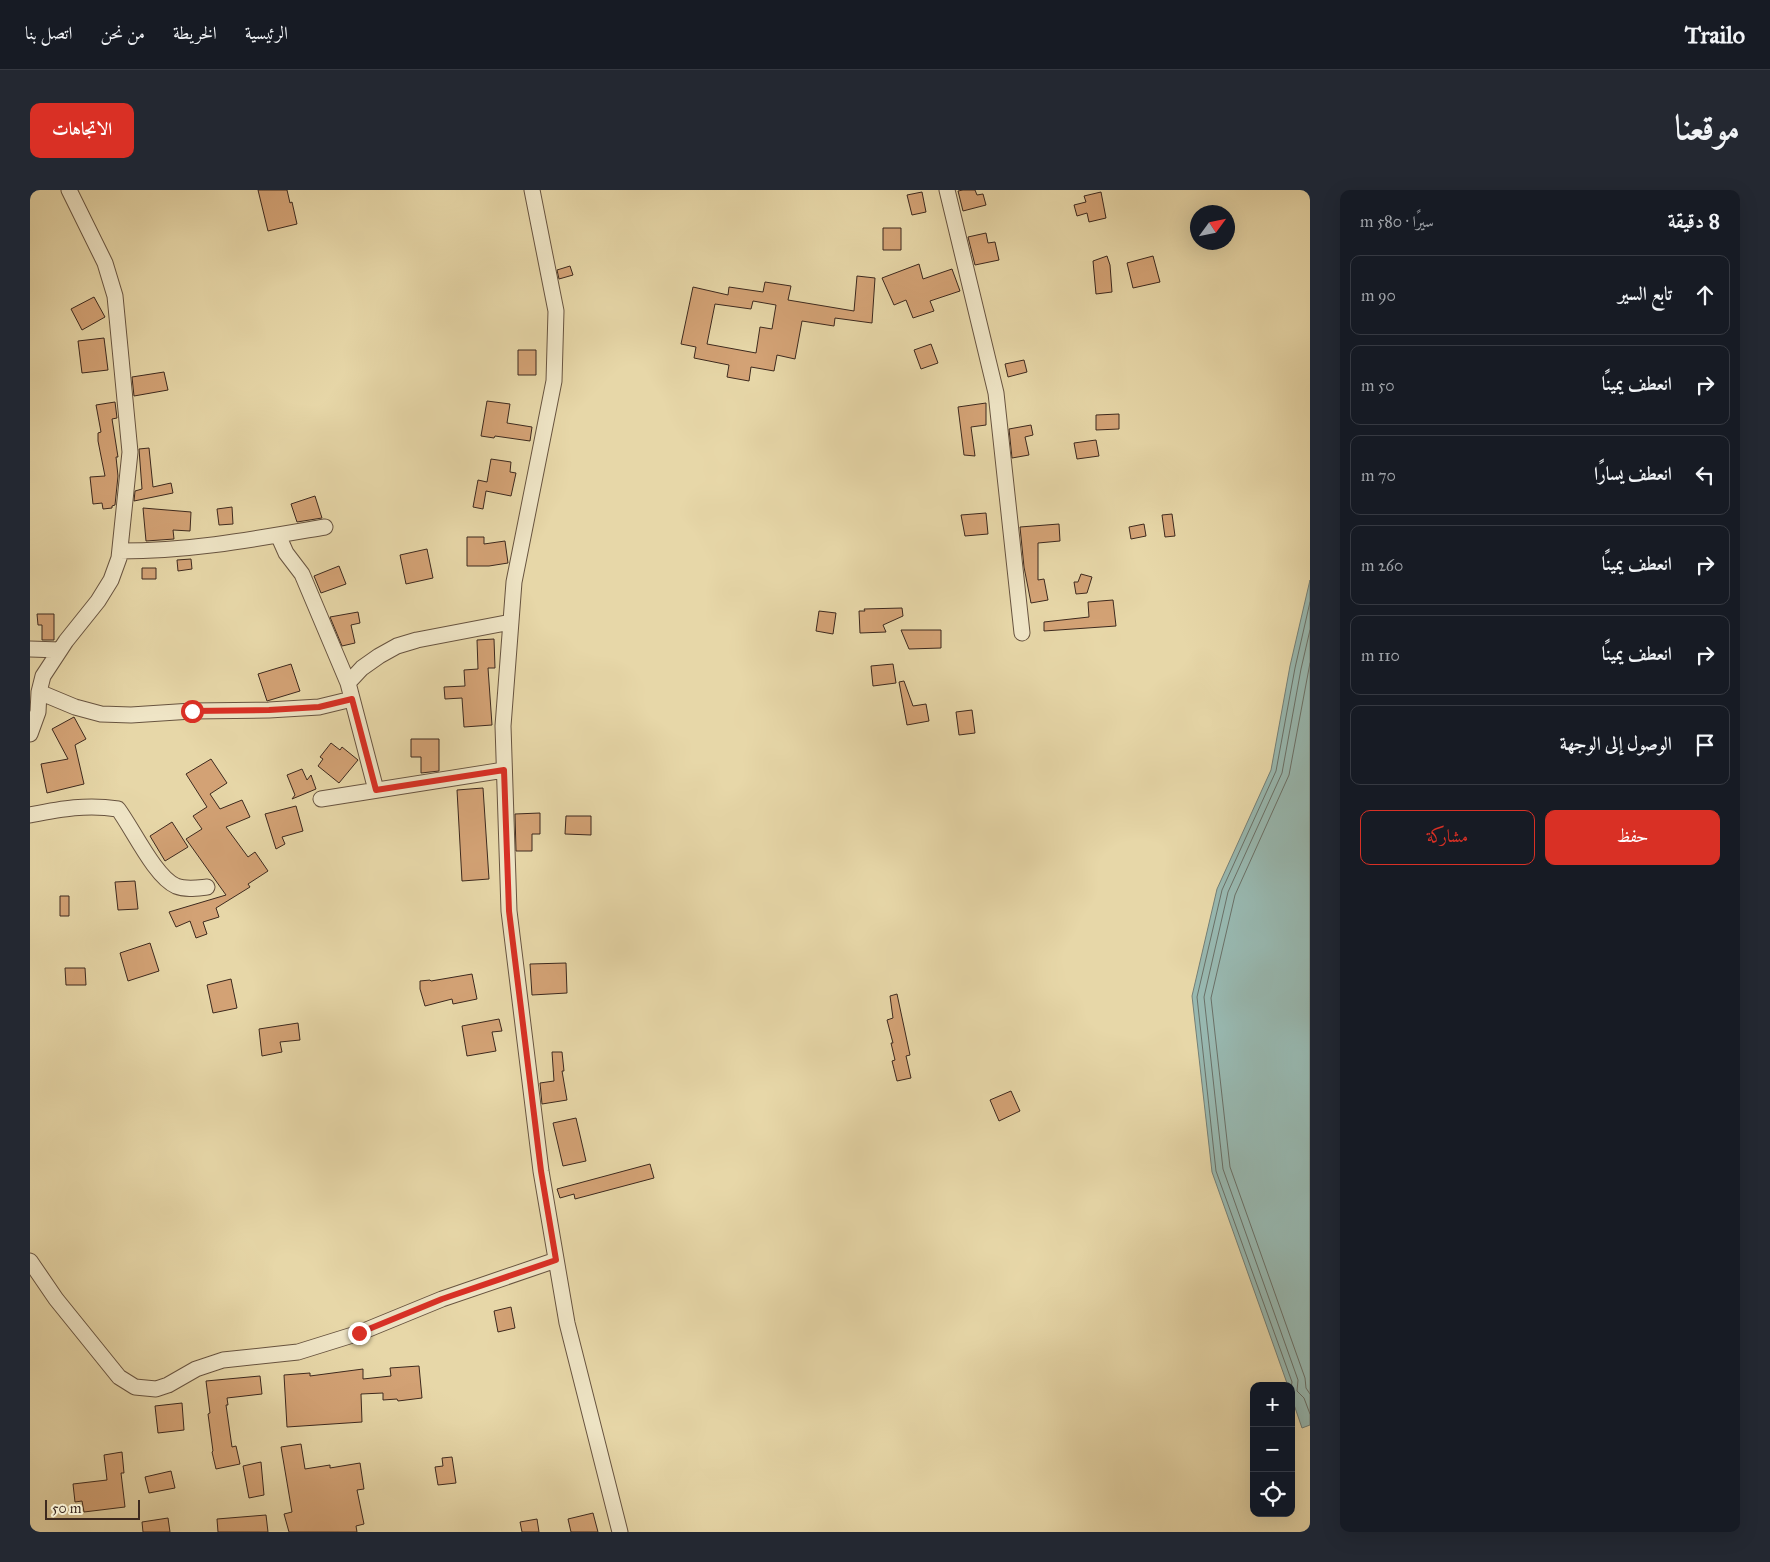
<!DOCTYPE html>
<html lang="ar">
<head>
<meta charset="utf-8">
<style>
	body { margin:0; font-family:"IM FELL Great Primer",Amiri,serif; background:#242831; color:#f1f3f6; direction:rtl }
	.controls { position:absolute; right:15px; bottom:15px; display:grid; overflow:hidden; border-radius:10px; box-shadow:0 5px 20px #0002 }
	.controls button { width:45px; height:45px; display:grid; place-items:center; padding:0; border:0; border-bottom:1px solid #363941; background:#171b24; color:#f1f3f6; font:25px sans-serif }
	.compass { position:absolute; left:1160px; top:15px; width:45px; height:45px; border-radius:50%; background:#171b24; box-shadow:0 5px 20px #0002; rotate:57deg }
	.scale { position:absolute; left:15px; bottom:12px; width:95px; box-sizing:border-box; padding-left:5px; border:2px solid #3d291e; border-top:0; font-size:14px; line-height:18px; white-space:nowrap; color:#3d291e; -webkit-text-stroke:4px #efe5c6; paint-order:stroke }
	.stop { position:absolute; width:15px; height:15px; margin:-11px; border:4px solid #d93025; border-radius:50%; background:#fff }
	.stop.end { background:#d93025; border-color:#fff; box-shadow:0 1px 5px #0008 }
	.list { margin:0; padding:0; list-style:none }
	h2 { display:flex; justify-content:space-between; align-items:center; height:65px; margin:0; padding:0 20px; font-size:21px }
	h2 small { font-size:16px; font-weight:400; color:#9ea1a6 }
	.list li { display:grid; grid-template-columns:32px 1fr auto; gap:15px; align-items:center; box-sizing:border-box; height:80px; margin:0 10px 10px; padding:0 10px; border:1px solid #363941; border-radius:10px }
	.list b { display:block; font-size:19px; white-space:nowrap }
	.list em { font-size:16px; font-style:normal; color:#9ea1a6 }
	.actions { display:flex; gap:10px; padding:15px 20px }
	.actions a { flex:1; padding:11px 0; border:1px solid #d93025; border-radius:10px; text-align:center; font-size:18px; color:#d93025 }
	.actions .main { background:#d93025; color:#fff }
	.icon { flex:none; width:28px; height:28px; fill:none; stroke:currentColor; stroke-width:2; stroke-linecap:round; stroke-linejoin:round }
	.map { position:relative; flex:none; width:1280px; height:1342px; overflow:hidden; direction:ltr; border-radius:10px }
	header { display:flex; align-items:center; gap:30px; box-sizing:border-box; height:70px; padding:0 25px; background:#171b24; border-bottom:1px solid #363941 }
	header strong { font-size:24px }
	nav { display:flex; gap:28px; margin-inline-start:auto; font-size:18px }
	.intro { display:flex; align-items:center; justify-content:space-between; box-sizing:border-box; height:120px; padding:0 30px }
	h1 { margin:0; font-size:35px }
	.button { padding:12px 22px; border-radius:10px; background:#d93025; color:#fff; font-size:18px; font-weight:700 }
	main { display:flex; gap:30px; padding:0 30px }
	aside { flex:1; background:#171b24; border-radius:10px; box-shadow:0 5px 20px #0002 }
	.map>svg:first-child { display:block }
	.water { fill:#98b8b0; stroke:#747f76 }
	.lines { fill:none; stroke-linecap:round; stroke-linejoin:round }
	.shore { stroke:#6a7067; stroke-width:1 }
	.building { fill:#d3a275; stroke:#3d291e; fill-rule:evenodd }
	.minor-casing { stroke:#685440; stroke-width:17 }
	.minor { stroke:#efe5c6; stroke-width:15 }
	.route { stroke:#d93025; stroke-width:6 }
</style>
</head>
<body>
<header>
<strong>Trailo</strong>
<nav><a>الرئيسية</a><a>الخريطة</a><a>من نحن</a><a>اتصل بنا</a></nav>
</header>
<div class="intro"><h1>موقعنا</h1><a class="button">الاتجاهات</a></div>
<main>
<aside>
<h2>8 دقيقة<small>سيرًا · 580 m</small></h2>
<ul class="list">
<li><svg class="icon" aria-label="ahead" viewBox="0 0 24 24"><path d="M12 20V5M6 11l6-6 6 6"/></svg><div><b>تابع السير</b></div><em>90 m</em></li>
<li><svg class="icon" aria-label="right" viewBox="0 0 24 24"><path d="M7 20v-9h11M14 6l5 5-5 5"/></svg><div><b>انعطف يمينًا</b></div><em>50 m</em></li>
<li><svg class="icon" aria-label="left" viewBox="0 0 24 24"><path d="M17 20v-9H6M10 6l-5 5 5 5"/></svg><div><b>انعطف يسارًا</b></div><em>70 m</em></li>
<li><svg class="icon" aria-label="right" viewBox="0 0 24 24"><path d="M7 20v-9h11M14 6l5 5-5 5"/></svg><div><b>انعطف يمينًا</b></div><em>260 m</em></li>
<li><svg class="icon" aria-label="right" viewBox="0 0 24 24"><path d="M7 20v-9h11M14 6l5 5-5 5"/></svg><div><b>انعطف يمينًا</b></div><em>110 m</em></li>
<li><svg class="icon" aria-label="arrive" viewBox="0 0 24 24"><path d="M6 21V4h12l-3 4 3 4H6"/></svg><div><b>الوصول إلى الوجهة</b></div></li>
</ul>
<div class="actions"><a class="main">حفظ</a><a>مشاركة</a></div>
</aside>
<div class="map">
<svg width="1280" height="1342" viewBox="0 0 1280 1342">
	<rect width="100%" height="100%" fill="#e7d7a8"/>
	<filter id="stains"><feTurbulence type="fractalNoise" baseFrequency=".004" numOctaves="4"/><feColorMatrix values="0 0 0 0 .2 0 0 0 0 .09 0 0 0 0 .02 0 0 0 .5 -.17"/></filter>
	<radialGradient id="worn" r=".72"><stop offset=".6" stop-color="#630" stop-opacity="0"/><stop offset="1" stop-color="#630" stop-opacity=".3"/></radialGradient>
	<path class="water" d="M 1280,390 L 1280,1235 L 1272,1238 L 1261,1206 L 1261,1196 L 1258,1196 L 1182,982 L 1162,806 L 1187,699 L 1241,580 L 1260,476 Z"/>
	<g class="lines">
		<path class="shore" d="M 1280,440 L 1271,479 L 1252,583 L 1198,702 L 1174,807 L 1193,979 L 1268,1190 L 1267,1201 L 1274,1208 L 1280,1224
			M 1280,473 L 1259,585 L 1205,705 L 1181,808 L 1200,977 L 1275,1188 L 1276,1198 L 1280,1204
			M 1261,1198 L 1262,1192 L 1186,981 L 1167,807 L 1192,700 L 1246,581 L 1265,478 L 1280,412"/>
	</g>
	<path class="building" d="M 228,0 L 257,0 L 260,13 L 262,12 L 267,34 L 238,41 Z
		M 933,0 L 945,0 L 947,5 L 953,4 L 956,15 L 933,21 L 928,1 Z
		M 892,2 L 896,22 L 882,25 L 877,5 Z
		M 1071,2 L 1076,28 L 1059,32 L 1057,23 L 1047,26 L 1044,15 L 1056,12 L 1054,6 Z
		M 853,38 L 871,38 L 871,60 L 853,60 Z
		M 956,43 L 958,53 L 965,52 L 969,70 L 945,75 L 938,47 Z
		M 1077,66 L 1080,75 L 1082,102 L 1066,104 L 1063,71 Z
		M 1123,66 L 1130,92 L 1103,98 L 1097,73 Z
		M 889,74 L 893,89 L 922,79 L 930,101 L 900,111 L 904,121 L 883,128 L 876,110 L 864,115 L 852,88 Z
		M 540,76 L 543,85 L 529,89 L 527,80 Z
		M 827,86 L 845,88 L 842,133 L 805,128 L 804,136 L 772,131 L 765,169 L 747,165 L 744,181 L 721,177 L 719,191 L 697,187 L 699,175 L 664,168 L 666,157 L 651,154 L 663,97 L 698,105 L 699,97 L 733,102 L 735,92 L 761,96 L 758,110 L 824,121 ZM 723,111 L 746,115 L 742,139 L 730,137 L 726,163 L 677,154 L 685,114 L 721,119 Z
		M 64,107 L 75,127 L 52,140 L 41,119 Z
		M 74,148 L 78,180 L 52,183 L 48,151 Z
		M 901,154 L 908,173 L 891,179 L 884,160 Z
		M 488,160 L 506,160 L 506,185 L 488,185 Z
		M 994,170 L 997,182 L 978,187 L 975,174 Z
		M 134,182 L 138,200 L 104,206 L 102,187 Z
		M 457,211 L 480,214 L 477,233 L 502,237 L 500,251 L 465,246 L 464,248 L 451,246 Z
		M 85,212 L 87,228 L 82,229 L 88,267 L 86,267 L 88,286 L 85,315 L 82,316 L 82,318 L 73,319 L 72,313 L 63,314 L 60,287 L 75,286 L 68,251 L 68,243 L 71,242 L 66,215 Z
		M 956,213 L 956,235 L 941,237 L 945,266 L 934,265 L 928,217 Z
		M 1089,224 L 1089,239 L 1066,240 L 1066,225 Z
		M 1001,235 L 1003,245 L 995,247 L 999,265 L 982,268 L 979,239 Z
		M 1066,250 L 1069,266 L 1047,269 L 1044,253 Z
		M 119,258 L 123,297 L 141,293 L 143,303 L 104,311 L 105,301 L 112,299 L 109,259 Z
		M 461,269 L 481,272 L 480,282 L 486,283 L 481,306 L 456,301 L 453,319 L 443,317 L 448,290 L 457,292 Z
		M 285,306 L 292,328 L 267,332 L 261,314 Z
		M 202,317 L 203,334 L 189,335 L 187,319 Z
		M 113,318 L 161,322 L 160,341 L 143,340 L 144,349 L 116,351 Z
		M 956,323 L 958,344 L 935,346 L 931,325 Z
		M 1142,324 L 1145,346 L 1135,347 L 1132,325 Z
		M 1029,334 L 1030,351 L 1008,353 L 1008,390 L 1014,389 L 1018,410 L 1001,413 L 994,377 L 990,337 Z
		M 1114,334 L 1116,346 L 1101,349 L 1099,337 Z
		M 437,347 L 454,347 L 454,354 L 475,351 L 478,373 L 459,376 L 437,376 Z
		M 397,359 L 403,388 L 376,394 L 370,365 Z
		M 161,369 L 162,379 L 148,381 L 147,370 Z
		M 309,376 L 316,394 L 291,403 L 284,386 Z
		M 112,378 L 126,378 L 126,389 L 112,389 Z
		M 1051,384 L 1062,387 L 1057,403 L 1046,404 L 1044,392 L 1048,392 Z
		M 1083,410 L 1086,436 L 1014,441 L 1014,432 L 1059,427 L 1058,412 Z
		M 872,418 L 873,426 L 853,435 L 856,442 L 830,443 L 829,421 L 835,421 L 834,419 Z
		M 789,421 L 806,423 L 803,444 L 786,441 Z
		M 328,422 L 330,433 L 321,435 L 325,453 L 312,456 L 300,427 Z
		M 7,424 L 24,424 L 24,450 L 12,450 L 12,435 L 8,435 Z
		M 871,440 L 911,440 L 911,458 L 879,459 Z
		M 464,449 L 465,478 L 458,478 L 462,535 L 434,537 L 432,508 L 415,509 L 414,497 L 435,496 L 434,480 L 448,479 L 447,450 Z
		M 261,474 L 270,501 L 237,511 L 228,484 Z
		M 863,474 L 866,493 L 843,496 L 841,476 Z
		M 874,491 L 883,516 L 896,514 L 899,531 L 877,535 L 869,492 Z
		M 942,520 L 945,543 L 929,545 L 926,522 Z
		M 44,527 L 56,549 L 45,555 L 54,594 L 17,603 L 11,574 L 38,569 L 22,539 Z
		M 381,549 L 409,549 L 409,581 L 391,583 L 391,567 L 381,567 Z
		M 301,553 L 310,560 L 312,557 L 328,570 L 309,593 L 288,576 L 293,569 L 290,567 Z
		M 181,569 L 197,593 L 180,604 L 190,619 L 212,610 L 220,627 L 196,637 L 218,667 L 225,662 L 238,681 L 218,694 L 220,697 L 186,718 L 189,727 L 173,732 L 177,744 L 166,748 L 160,731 L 146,737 L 139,722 L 196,705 L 156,649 L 172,639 L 163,626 L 177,617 L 156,584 Z
		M 272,579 L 277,590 L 281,585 L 286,599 L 262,609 L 265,605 L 257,585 Z
		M 453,598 L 459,689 L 432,691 L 427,600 Z
		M 266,616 L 273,641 L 252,647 L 255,654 L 246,659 L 235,624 Z
		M 510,623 L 510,644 L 502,644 L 502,661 L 486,661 L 485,624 Z
		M 536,626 L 561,626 L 561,645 L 535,644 Z
		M 142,632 L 158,657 L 135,671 L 120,646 Z
		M 105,691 L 108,719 L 88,720 L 85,692 Z
		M 30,706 L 39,706 L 39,726 L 30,726 Z
		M 120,753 L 129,781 L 98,791 L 90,763 Z
		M 536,773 L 537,803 L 502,805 L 500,774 Z
		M 35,778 L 55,778 L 56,795 L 36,795 Z
		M 442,784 L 447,809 L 423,814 L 422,809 L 395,816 L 390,799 L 390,791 L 400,790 L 401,791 Z
		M 201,789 L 207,818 L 183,823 L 177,795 Z
		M 867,804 L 880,865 L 876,866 L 881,888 L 867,891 L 862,871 L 865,870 L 861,853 L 863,853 L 857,830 L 863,828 L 860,806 Z
		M 469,829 L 472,841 L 462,842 L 466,861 L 437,866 L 432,836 Z
		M 268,833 L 270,850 L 250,852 L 252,862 L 232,866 L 229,839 Z
		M 522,862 L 532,862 L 534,881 L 532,881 L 537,910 L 512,914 L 510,893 L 524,891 Z
		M 981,901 L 990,921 L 969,931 L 960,910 Z
		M 546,928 L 556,971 L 533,976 L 523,933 Z
		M 620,974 L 624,988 L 545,1009 L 544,1004 L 530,1008 L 527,999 Z
		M 481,1117 L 485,1138 L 468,1142 L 464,1121 Z
		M 389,1176 L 392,1208 L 368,1211 L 367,1209 L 353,1210 L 353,1203 L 331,1204 L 332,1232 L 257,1237 L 254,1185 L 280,1183 L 280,1186 L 333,1179 L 333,1189 L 361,1186 L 360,1178 Z
		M 230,1186 L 232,1204 L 197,1208 L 198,1215 L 196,1215 L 202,1257 L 206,1256 L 210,1274 L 186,1279 L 182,1262 L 183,1261 L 178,1224 L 180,1223 L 176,1191 Z
		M 152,1213 L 154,1240 L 128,1243 L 125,1216 Z
		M 271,1254 L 275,1279 L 300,1275 L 300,1278 L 330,1273 L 334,1299 L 327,1300 L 334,1334 L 326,1336 L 327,1342 L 259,1342 L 254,1324 L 262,1322 L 251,1257 Z
		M 92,1262 L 94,1283 L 91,1283 L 95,1317 L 54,1322 L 52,1311 L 45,1312 L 43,1294 L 77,1290 L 74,1265 Z
		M 422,1267 L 426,1293 L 408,1295 L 405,1277 L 413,1276 L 412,1268 Z
		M 231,1272 L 234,1305 L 219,1308 L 213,1276 Z
		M 141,1281 L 145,1298 L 119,1303 L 115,1287 Z
		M 563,1323 L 568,1342 L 541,1342 L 538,1329 Z
		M 236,1325 L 238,1342 L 188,1342 L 187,1329 Z
		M 138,1328 L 140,1342 L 113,1342 L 112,1332 Z
		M 507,1329 L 509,1342 L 492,1342 L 490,1332 Z"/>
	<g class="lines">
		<defs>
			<path id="minor" d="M 502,0 L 526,121 L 524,191 L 484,392 L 473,536 L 479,721 L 511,981 L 537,1133 L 590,1342
				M 917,0 L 966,203 L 992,443
				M 248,345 L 256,363 L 272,384 L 318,493 L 346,600
				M 90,361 C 162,361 225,349 295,337
				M 0,459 L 30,460
				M 318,493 L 332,478 L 349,466 L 367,456 L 387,450 L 481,432
				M 9,502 L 45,517 L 71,524 L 101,525 L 162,521 L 239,520 L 289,517 L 322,509
				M 0,544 L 8,522 L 9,502 L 13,486 L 36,451 L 68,411 L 81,390 L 89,368 L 100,262 L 85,106 L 75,73 L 39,0
				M 291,609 L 474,580
				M 0,625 C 31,619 56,614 88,619 C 103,639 125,687 146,696 C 156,700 167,698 177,697
				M 0,1071 L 26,1109 L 89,1187 L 105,1197 L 126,1199 L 138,1195 L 166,1179 L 193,1170 L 268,1162 L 329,1143 L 412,1109 L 526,1070"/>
		</defs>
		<use href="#minor" class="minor-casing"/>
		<use href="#minor" class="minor"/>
	</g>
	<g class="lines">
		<path class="route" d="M 162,521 L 239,520 L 289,517 L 322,509 L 346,600 L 474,580 L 479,721 L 511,981 L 526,1070 L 412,1109 L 329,1143"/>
	</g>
	<rect width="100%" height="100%" filter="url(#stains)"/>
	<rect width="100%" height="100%" fill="url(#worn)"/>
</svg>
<div class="controls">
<button>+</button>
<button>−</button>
<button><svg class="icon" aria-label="locate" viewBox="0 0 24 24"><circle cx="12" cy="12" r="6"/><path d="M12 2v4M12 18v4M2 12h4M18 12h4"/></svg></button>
</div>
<svg class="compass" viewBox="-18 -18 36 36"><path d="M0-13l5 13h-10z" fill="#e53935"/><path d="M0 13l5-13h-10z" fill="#9ea1a6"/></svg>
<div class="scale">50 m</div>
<div class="stop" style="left:162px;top:521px"></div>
<div class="stop end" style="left:329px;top:1143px"></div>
</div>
</main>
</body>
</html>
